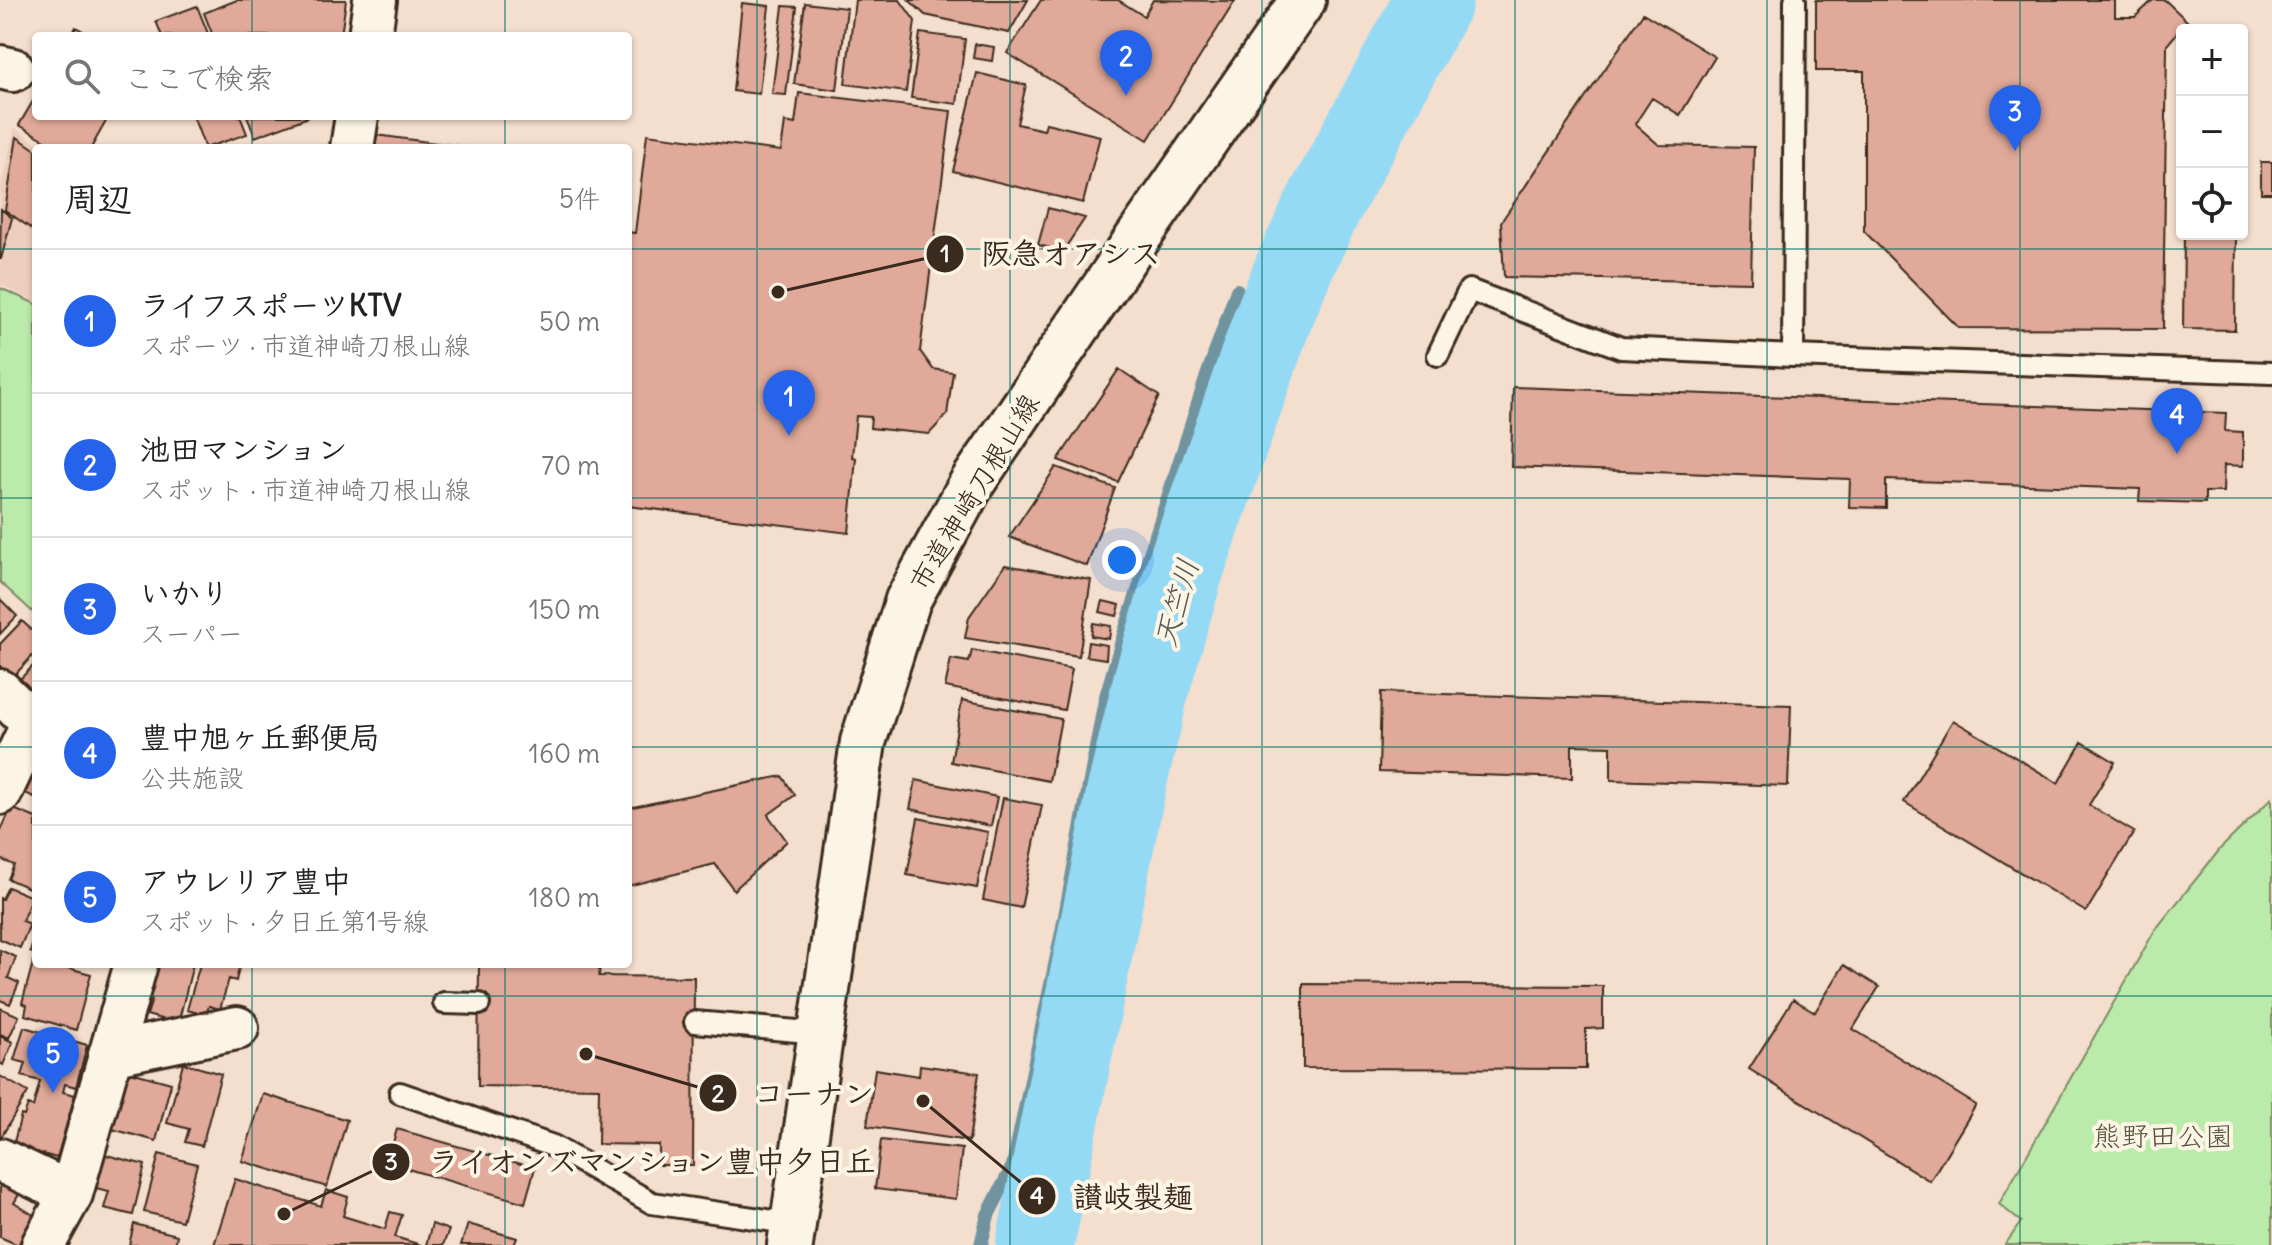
<!DOCTYPE html>
<html lang="ja">
<head>
<meta charset="utf-8">
<style>
	body { margin:0; font-family:Delius,"Klee One",sans-serif; background:#f2f2f2; color:#222 }
	.controls { position:absolute; right:24px; top:24px; display:grid; overflow:hidden; border-radius:8px; box-shadow:0 2px 6px #0004 }
	.controls button { width:72px; height:72px; display:grid; place-items:center; padding:0; border:0; border-bottom:2px solid #e0e0e0; background:#fff; color:#222; font:40px sans-serif }
	.you { position:absolute; left:1122px; top:560px; width:28px; height:28px; margin:-20px; border:6px solid #fff; border-radius:50%; background:#1a73e8; box-shadow:0 0 0 12px #1a73e833 }
	.badge { display:grid; place-items:center; width:52px; height:52px; border-radius:50%; background:#2563eb; color:#fff; font-size:26px; font-weight:700 }
	.pin { position:absolute; translate:-50% -66px; filter:drop-shadow(0 2px 4px #0008) }
	.pin::after { content:''; position:absolute; top:42px; width:28px; height:24px; background:inherit; clip-path:polygon(0 0,100% 0,50% 100%) }
	.list { margin:0; padding:0; list-style:none }
	h2 { display:flex; justify-content:space-between; align-items:center; height:104px; margin:0; padding:0 32px; font-size:34px }
	h2 small { font-size:26px; font-weight:400; color:#767676 }
	.list li { display:grid; grid-template-columns:52px 1fr auto; gap:24px; align-items:center; box-sizing:border-box; height:144px; padding:0 32px; border-top:2px solid #e0e0e0 }
	.list b { display:block; font-size:30px; white-space:nowrap }
	.list p { margin:0; font-size:26px; white-space:nowrap; color:#767676 }
	.list em { font-size:26px; font-style:normal; color:#767676 }
	.icon { flex:none; width:44px; height:44px; fill:none; stroke:currentColor; stroke-width:2; stroke-linecap:round; stroke-linejoin:round }
	.map { position:relative; flex:none; width:2272px; height:1245px; overflow:hidden }
	.search { position:absolute; background:#fff; box-shadow:0 2px 6px #0004; left:32px; top:32px; width:600px; height:88px; display:flex; align-items:center; gap:20px; box-sizing:border-box; padding:0 28px; border-radius:8px; color:#767676; font-size:30px }
	.panel { position:absolute; background:#fff; box-shadow:0 2px 6px #0004; left:32px; top:144px; width:600px; height:824px; border-radius:8px }
	.map>svg:first-child { display:block }
	.built { fill:#eecebe }
	.green { fill:#bbebaa; stroke:#7b8a64; stroke-width:2 }
	.lines { fill:none; stroke-linecap:round; stroke-linejoin:round }
	.stream { stroke:#70949f; stroke-width:14 }
	.river { stroke:#94daf5; stroke-width:78 }
	.building { fill:#e0a999; stroke:#3b2a1e; stroke-width:2 }
	.service-casing { stroke:#3b2a1e; stroke-width:26 }
	.minor-casing { stroke:#3b2a1e; stroke-width:48 }
	.tertiary-casing { stroke:#3b2a1e; stroke-width:50 }
	.service { stroke:#fcf5e5; stroke-width:20 }
	.minor { stroke:#fcf5e5; stroke-width:42 }
	.tertiary { stroke:#fcf5e5; stroke-width:44 }
	.grid { fill:none; stroke:#0f766e; stroke-width:2; stroke-opacity:0.55 }
	.labels { text-anchor:middle; stroke-width:8; stroke-linejoin:round; paint-order:stroke }
	.street-label { font-size:28px; fill:#3b2a1e; stroke:#fcf5e5 }
	.park-label { font-size:28px; fill:#55513a; stroke:#fcf5e5 }
	.water-label { font-size:30px; font-style:italic; fill:#515654; stroke:#fcf5e5 }
	.leader { fill:none; stroke:#3b2a1e; stroke-width:3 }
	.callout-dot { fill:#3b2a1e; stroke:#fcf5e5; stroke-width:3 }
	.mark-label { font-size:24px; text-anchor:middle; font-weight:bold; fill:#fff }
	.callout-label { font-size:30px; text-anchor:middle; font-weight:bold; fill:#3b2a1e; stroke:#fcf5e5; stroke-width:8; stroke-linejoin:round; paint-order:stroke }
</style>
</head>
<body>
<div class="map">
<svg width="2272" height="1245" viewBox="0 0 2272 1245">
	<rect width="100%" height="100%" fill="#f4dece"/>
	<filter id="ink" filterUnits="userSpaceOnUse"><feTurbulence type="fractalNoise" baseFrequency=".0125" numOctaves="2"/><feDisplacementMap in="SourceGraphic" scale="16" xChannelSelector="R" yChannelSelector="G"/><feConvolveMatrix kernelMatrix="1 2 1 2 8 2 1 2 1" color-interpolation-filters="sRGB"/></filter>
	<g filter="url(#ink)">
		<path class="built" d="M 15,128 L 44,148 L 36,148 L 36,302 L 0,284 L 0,189 Z"/>
		<path class="green" d="M 0,288 L 36,304 L 36,615 L 0,582 Z
			M 2272,798 L 2272,1245 L 2005,1245 L 2021,1222 L 1999,1204 L 2155,930 L 2221,848 Z"/>
		<g class="lines">
			<path class="stream" d="M 981,1245 L 988,1215 L 1013,1166 L 1062,932 L 1105,700 L 1122,641 L 1207,376 L 1237,290"/>
			<path class="river" d="M 1035,1245 L 1126,790 L 1152,682 L 1185,569 L 1271,324 L 1295,265 L 1324,204 L 1434,0"/>
		</g>
		<path class="building" d="M 237,0 L 346,0 L 341,36 L 213,36 L 204,13 Z
			M 855,0 L 900,0 L 915,21 L 906,92 L 845,84 Z
			M 909,0 L 1028,0 L 1009,33 L 925,15 Z
			M 1041,0 L 1118,0 L 1144,16 L 1153,0 L 1235,1 L 1148,140 L 1007,53 Z
			M 1816,0 L 2115,0 L 2115,17 L 2135,17 L 2153,0 L 2165,0 L 2187,21 L 2167,45 L 2163,329 L 1959,328 L 1864,231 L 1864,71 L 1816,71 Z
			M 742,3 L 769,6 L 759,94 L 733,91 Z
			M 805,3 L 847,8 L 837,90 L 794,84 Z
			M 197,6 L 209,36 L 162,36 L 156,21 Z
			M 783,6 L 797,7 L 786,95 L 772,94 Z
			M 1643,13 L 1715,57 L 1680,115 L 1652,98 L 1635,124 L 1659,145 L 1754,147 L 1751,282 L 1504,277 L 1501,222 Z
			M 76,27 L 91,36 L 71,36 Z
			M 920,33 L 965,39 L 957,104 L 911,98 Z
			M 975,44 L 994,47 L 992,61 L 973,58 Z
			M 977,73 L 1026,85 L 1017,124 L 1044,130 L 1046,123 L 1100,136 L 1083,203 L 953,171 Z
			M 799,93 L 951,111 L 920,351 L 933,369 L 953,372 L 947,415 L 929,434 L 870,428 L 871,417 L 856,416 L 852,457 L 856,458 L 849,533 L 628,506 L 628,232 L 635,233 L 647,134 L 781,151 L 785,122 L 795,124 Z
			M 36,96 L 36,116 L 109,116 L 91,148 L 59,148 L 19,125 Z
			M 193,116 L 240,116 L 247,134 L 205,148 Z
			M 247,116 L 311,116 L 255,137 Z
			M 376,135 L 473,148 L 375,148 Z
			M 17,137 L 36,150 L 36,232 L 5,210 Z
			M 2261,162 L 2272,162 L 2272,193 L 2261,193 Z
			M 1048,208 L 1085,218 L 1063,251 L 1038,245 Z
			M 1,209 L 12,218 L 1,259 L 0,259 Z
			M 2184,234 L 2236,234 L 2235,330 L 2183,329 Z
			M 1119,369 L 1159,396 L 1118,482 L 1058,460 Z
			M 1513,387 L 2226,413 L 2225,431 L 2243,432 L 2243,466 L 2224,465 L 2223,492 L 2205,492 L 2205,503 L 2139,501 L 2140,489 L 1886,480 L 1886,508 L 1849,507 L 1850,479 L 1511,467 Z
			M 1056,467 L 1115,488 L 1087,566 L 1009,537 Z
			M 1005,565 L 1091,580 L 1079,656 L 965,638 L 969,617 Z
			M 0,599 L 17,616 L 0,634 Z
			M 1103,601 L 1120,605 L 1117,616 L 1100,612 Z
			M 22,621 L 36,634 L 36,652 L 12,678 L 0,666 L 0,644 Z
			M 1093,623 L 1111,626 L 1109,639 L 1091,636 Z
			M 1088,642 L 1107,645 L 1106,659 L 1086,656 Z
			M 972,650 L 1072,669 L 1064,710 L 945,687 L 951,659 L 969,662 Z
			M 36,663 L 36,700 L 18,681 Z
			M 1381,692 L 1791,705 L 1788,786 L 1611,780 L 1611,746 L 1572,745 L 1572,778 L 1379,772 Z
			M 962,700 L 1061,719 L 1049,781 L 951,762 Z
			M 1953,720 L 2058,783 L 2082,742 L 2115,762 L 2089,805 L 2134,832 L 2086,912 L 1904,802 Z
			M 36,757 L 36,798 L 21,791 Z
			M 782,776 L 795,795 L 768,815 L 787,841 L 734,890 L 715,864 L 628,886 L 628,808 Z
			M 916,780 L 997,797 L 991,826 L 910,809 Z
			M 1003,798 L 1042,805 L 1021,908 L 983,900 Z
			M 11,808 L 36,818 L 36,877 L 31,889 L 8,879 L 14,865 L 0,859 L 0,833 Z
			M 918,818 L 988,832 L 977,888 L 907,875 Z
			M 8,887 L 32,897 L 22,921 L 30,924 L 20,948 L 0,939 L 0,898 L 2,899 Z
			M 36,933 L 36,954 L 30,952 Z
			M 0,950 L 16,957 L 8,978 L 19,983 L 10,1004 L 0,1000 Z
			M 34,959 L 36,964 L 53,964 L 91,974 L 76,1030 L 25,1015 L 27,1005 L 22,1003 Z
			M 153,964 L 193,964 L 178,1024 L 147,1015 L 152,999 L 144,997 Z
			M 200,964 L 240,964 L 236,981 L 229,979 L 220,1009 L 209,1006 L 206,1015 L 187,1010 Z
			M 479,964 L 600,964 L 599,976 L 694,977 L 693,1165 L 659,1165 L 659,1145 L 598,1144 L 599,1088 L 478,1086 Z
			M 1844,965 L 1879,987 L 1853,1029 L 1976,1105 L 1930,1181 L 1749,1069 L 1793,999 L 1815,1012 Z
			M 1303,984 L 1603,986 L 1603,1028 L 1586,1029 L 1586,1069 L 1303,1068 Z
			M 0,1008 L 19,1016 L 9,1038 L 0,1034 Z
			M 24,1027 L 87,1045 L 76,1087 L 65,1084 L 63,1092 L 75,1095 L 57,1158 L 13,1146 L 21,1115 L 24,1116 L 28,1105 L 33,1107 L 40,1081 L 22,1076 L 26,1063 L 14,1060 Z
			M 0,1036 L 13,1042 L 3,1065 L 0,1063 Z
			M 183,1063 L 221,1074 L 202,1146 L 185,1142 L 189,1129 L 167,1123 Z
			M 920,1065 L 979,1073 L 969,1141 L 867,1126 L 875,1069 L 919,1076 Z
			M 127,1071 L 171,1083 L 156,1141 L 112,1129 Z
			M 0,1076 L 28,1092 L 0,1139 Z
			M 263,1094 L 347,1120 L 327,1187 L 242,1161 Z
			M 397,1129 L 535,1168 L 525,1203 L 387,1163 Z
			M 881,1140 L 962,1149 L 956,1199 L 875,1189 Z
			M 99,1153 L 145,1165 L 133,1215 L 104,1208 L 109,1191 L 91,1187 Z
			M 159,1154 L 197,1164 L 182,1221 L 144,1212 Z
			M 0,1178 L 21,1191 L 14,1203 L 35,1216 L 18,1245 L 0,1237 Z
			M 235,1179 L 321,1206 L 326,1190 L 348,1197 L 343,1216 L 385,1229 L 390,1212 L 402,1215 L 395,1237 L 421,1245 L 214,1245 Z
			M 134,1224 L 177,1235 L 175,1245 L 129,1245 Z
			M 432,1224 L 449,1230 L 443,1245 L 426,1245 Z
			M 468,1224 L 517,1238 L 514,1245 L 461,1245 Z"/>
		<g class="lines">
			<defs>
				<path id="service" d="M 1438,355 L 1469,290 L 1621,348 L 1793,356 L 2272,373
					M 1793,356 L 1795,0
					M 444,1003 L 479,1004
					M 695,1022 L 820,1033
					M 400,1093 L 553,1146 L 652,1203 L 794,1224"/>
				<path id="minor" d="M 370,36 L 375,0
					M 0,67 L 13,70
					M 352,148 L 357,116
					M 0,691 L 33,723 L 0,793
					M 110,1054 L 237,1028
					M 0,1160 L 71,1194
					M 43,1245 L 71,1194 L 136,964"/>
				<path id="tertiary" d="M 790,1245 L 863,742 L 908,600 L 972,483 L 1135,242 L 1303,0"/>
			</defs>
			<use href="#service" class="service-casing"/>
			<use href="#minor" class="minor-casing"/>
			<use href="#tertiary" class="tertiary-casing"/>
			<use href="#service" class="service"/>
			<use href="#minor" class="minor"/>
			<use href="#tertiary" class="tertiary"/>
		</g>
	</g>
	<path class="grid" d="M 252,0 L 252,36M 505,0 L 505,36M 757,0 L 757,1245M 1010,0 L 1010,1245M 1262,0 L 1262,1245M 1515,0 L 1515,1245M 1767,0 L 1767,1245M 2020,0 L 2020,1245M 252,116 L 252,148M 505,116 L 505,148M 0,249 L 36,249M 628,249 L 2272,249M 0,498 L 36,498M 628,498 L 2272,498M 0,747 L 36,747M 628,747 L 2272,747M 252,964 L 252,1245M 505,964 L 505,1245M 0,996 L 2272,996"/>
	<g class="labels">
		<g class="street-label">
			<text transform="translate(974 492) rotate(-59)" y="10">市道神崎刀根山線</text>
		</g>
		<g class="park-label">
			<text x="2163" y="1146">熊野田公園</text>
		</g>
		<g class="water-label">
			<text transform="translate(1177 603) rotate(-74)" y="10">天竺川</text>
		</g>
	</g>
	<path class="leader" d="M778 292L945 254M586 1054L718 1093M284 1214L391 1162M923 1101L1037 1196"/>
	<g class="callout-dot">
		<circle cx="778" cy="292" r="8"/>
		<circle cx="586" cy="1054" r="8"/>
		<circle cx="284" cy="1214" r="8"/>
		<circle cx="923" cy="1101" r="8"/>
		<circle cx="945" cy="254" r="20"/>
		<circle cx="718" cy="1093" r="20"/>
		<circle cx="391" cy="1162" r="20"/>
		<circle cx="1037" cy="1196" r="20"/>
	</g>
	<g class="mark-label">
		<text x="945" y="262">1</text>
		<text x="718" y="1102">2</text>
		<text x="391" y="1170">3</text>
		<text x="1037" y="1204">4</text>
	</g>
	<g class="callout-label">
		<text x="1071" y="264">阪急オアシス</text>
		<text x="814" y="1104">コーナン</text>
		<text x="652" y="1172">ライオンズマンション豊中夕日丘</text>
		<text x="1133" y="1207">讃岐製麺</text>
	</g>
</svg>
<div class="controls">
<button>+</button>
<button>−</button>
<button><svg class="icon" aria-label="locate" viewBox="0 0 24 24"><circle cx="12" cy="12" r="6"/><path d="M12 2v4M12 18v4M2 12h4M18 12h4"/></svg></button>
</div>
<div class="you"></div>
<div class="pin badge" style="left:789px;top:436px">1</div>
<div class="pin badge" style="left:1126px;top:96px">2</div>
<div class="pin badge" style="left:2015px;top:151px">3</div>
<div class="pin badge" style="left:2177px;top:454px">4</div>
<div class="pin badge" style="left:53px;top:1093px">5</div>
<div class="search"><svg class="icon" aria-label="search" viewBox="0 0 24 24"><circle cx="10" cy="10" r="6"/><path d="M15 15l6 6"/></svg>ここで検索</div>
<section class="panel">
<h2>周辺<small>5件</small></h2>
<ul class="list">
<li><span class="badge">1</span><div><b>ライフスポーツKTV</b><p>スポーツ · 市道神崎刀根山線</p></div><em>50 m</em></li>
<li><span class="badge">2</span><div><b>池田マンション</b><p>スポット · 市道神崎刀根山線</p></div><em>70 m</em></li>
<li><span class="badge">3</span><div><b>いかり</b><p>スーパー</p></div><em>150 m</em></li>
<li><span class="badge">4</span><div><b>豊中旭ヶ丘郵便局</b><p>公共施設</p></div><em>160 m</em></li>
<li><span class="badge">5</span><div><b>アウレリア豊中</b><p>スポット · 夕日丘第1号線</p></div><em>180 m</em></li>
</ul>
</section>
</div>
</body>
</html>
